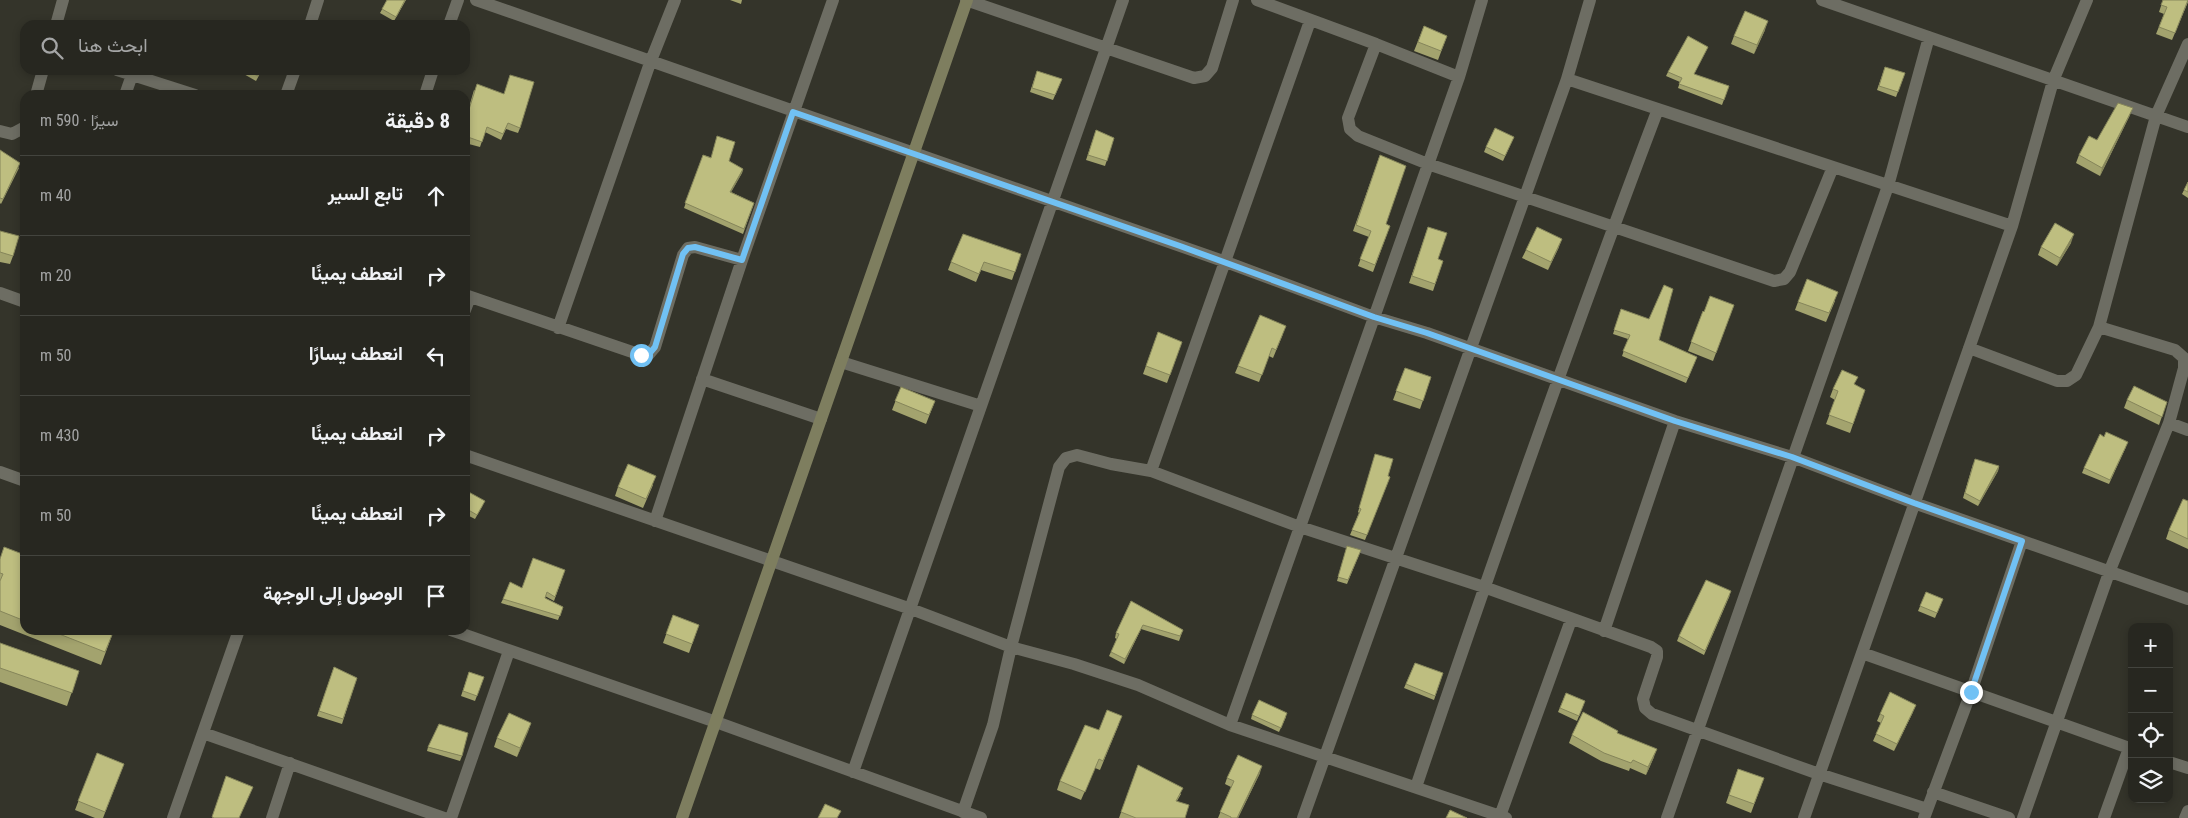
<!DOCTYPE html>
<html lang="ar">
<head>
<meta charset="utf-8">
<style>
	body { margin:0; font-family:"Roboto Condensed",Vazirmatn,sans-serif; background:#2f2f29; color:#f1f3f6; direction:rtl }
	.controls { position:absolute; right:15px; bottom:15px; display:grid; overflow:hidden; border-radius:10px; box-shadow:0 2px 8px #0003 }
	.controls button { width:45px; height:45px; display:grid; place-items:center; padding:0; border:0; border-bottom:1px solid #43443e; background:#272720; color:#f1f3f6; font:25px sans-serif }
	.stop { position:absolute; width:15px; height:15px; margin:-11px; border:4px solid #71c1f4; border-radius:50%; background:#fff }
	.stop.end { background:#71c1f4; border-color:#fff; box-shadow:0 1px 5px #0008 }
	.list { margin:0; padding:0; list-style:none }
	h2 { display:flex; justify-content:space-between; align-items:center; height:65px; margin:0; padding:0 20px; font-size:21px }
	h2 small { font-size:16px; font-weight:400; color:#a4a5a5 }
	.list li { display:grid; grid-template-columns:32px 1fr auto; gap:15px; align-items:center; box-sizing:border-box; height:80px; padding:0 20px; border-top:1px solid #43443e }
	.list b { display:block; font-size:19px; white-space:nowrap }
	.list em { font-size:16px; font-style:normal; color:#a4a5a5 }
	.icon { flex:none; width:28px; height:28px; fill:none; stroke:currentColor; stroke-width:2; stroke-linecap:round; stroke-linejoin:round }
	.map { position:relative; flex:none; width:2188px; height:818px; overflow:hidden; direction:ltr }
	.search { position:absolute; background:#272720; box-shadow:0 2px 8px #0003; left:20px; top:20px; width:450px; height:55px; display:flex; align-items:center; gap:12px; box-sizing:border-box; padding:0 18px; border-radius:15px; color:#a4a5a5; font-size:19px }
	.panel { position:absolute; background:#272720; box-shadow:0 2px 8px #0003; left:20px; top:90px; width:450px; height:545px; border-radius:15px; direction:rtl }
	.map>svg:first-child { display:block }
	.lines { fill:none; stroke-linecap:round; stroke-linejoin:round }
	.street { stroke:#6d6d63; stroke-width:12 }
	.secondary { stroke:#7e7e5f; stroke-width:12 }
	.wall { fill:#a3a36e }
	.shaded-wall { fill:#85855a }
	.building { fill:#bebe80; stroke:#85855a }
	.route { stroke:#71c1f4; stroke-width:6 }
</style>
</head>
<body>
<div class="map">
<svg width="2188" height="818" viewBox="0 0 2188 818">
	<rect width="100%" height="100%" fill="#34342a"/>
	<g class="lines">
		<path class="street" d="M 476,0 L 1226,262 L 1374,317 L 1427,333 L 1675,421 L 1792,457 L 1914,503 L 2188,599
			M 966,0 L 1194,78 L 1205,76 L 1212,68 L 1233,0
			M 1257,0 L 1376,44 L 1459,77
			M 1822,0 L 2188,127
			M 56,25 L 63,0
			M 310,25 L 318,0
			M 449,25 L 458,0
			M 1376,44 L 1348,118 L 1350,129 L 1358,136 L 1428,164 L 1774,281 L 1784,279 L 1790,272 L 1833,167
			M 117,70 L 195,95
			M 1567,79 L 2012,226
			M 36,95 L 43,70
			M 125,95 L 132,75
			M 286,95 L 295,70
			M 425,95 L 433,70
			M 0,131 L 12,134 L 25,127
			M 0,293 L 25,302
			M 465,295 L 641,355 L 649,354 L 655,347 L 683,255 L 688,248 L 695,247 L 742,260
			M 465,310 L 470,297
			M 558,328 L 650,63 L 675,0
			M 1969,348 L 2057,381 L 2067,381 L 2076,375 L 2099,327 L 2156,116 L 2188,44
			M 841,362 L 981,406
			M 702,379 L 821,419
			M 2169,423 L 2188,430
			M 465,455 L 911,609 L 1011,647 L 1074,664 L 1138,685 L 1230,725 L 1506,818
			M 1151,471 L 1310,21
			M 0,472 L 25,481
			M 655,521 L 742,260 L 833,0
			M 451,630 L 716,722 L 981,818
			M 1604,631 L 1675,421
			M 1862,653 L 2132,749
			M 1230,725 L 1459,77 L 1482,0
			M 203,733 L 444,818
			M 2169,762 L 2188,768
			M 853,772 L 1123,0
			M 1416,787 C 1493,560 1573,333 1658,109
			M 1933,792 L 2009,818
			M 963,812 L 993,725 L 1011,647 L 1059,467 L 1066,458 L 1077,455 L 1111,464 L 1151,471 L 1300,527 L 1484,587 L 1651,647 L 1657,651 L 1657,657 L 1643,699 L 1645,708 L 1652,714 L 1819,774 L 1927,809
			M 1500,816 L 1571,620
			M 173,818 L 239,630
			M 272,818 L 290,763
			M 451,818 L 509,651
			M 1303,818 L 1567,79 L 1590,0
			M 1667,818 L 1888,186 L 1929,37
			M 1804,818 L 2012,226 L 2053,81 L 2087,0
			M 1924,818 L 1971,692 L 2022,541
			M 2023,818 L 2110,570 L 2169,423 L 2184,368 L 2184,358 L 2175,350 L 2099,327
			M 2104,818 L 2129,748
			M 2185,818 L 2188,811"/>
		<path class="secondary" d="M 682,818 L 967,0"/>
	</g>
	<path class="wall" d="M 387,0 L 406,0 L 394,21 L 380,13 Z
		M 730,0 L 742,0 L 741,4 Z
		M 2163,0 L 2188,2 L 2172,40 L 2156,34 L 2164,14 L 2159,12 Z
		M 1424,26 L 1447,36 L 1438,60 L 1414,51 Z
		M 1765,30 L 1754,54 L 1731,44 L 1734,36 Z
		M 1708,47 L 1694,74 L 1729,86 L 1722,105 L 1678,88 L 1680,82 L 1666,76 L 1668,72 Z
		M 1885,67 L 1905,73 L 1896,97 L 1877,90 Z
		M 243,70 L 262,70 L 256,81 L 242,73 Z
		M 1037,71 L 1062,79 L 1053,100 L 1030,92 Z
		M 474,90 L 520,128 L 518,133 L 506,129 L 501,140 L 485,132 L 480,147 L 465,143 L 465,121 Z
		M 2130,115 L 2100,176 L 2076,163 L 2079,155 Z
		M 1096,130 L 1114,138 L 1105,166 L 1086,160 Z
		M 1514,137 L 1503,161 L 1484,152 L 1486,147 Z
		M 0,150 L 19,168 L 1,204 L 0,203 Z
		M 703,155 L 710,157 L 729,161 L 743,169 L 742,173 L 731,192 L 754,203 L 743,234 L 684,208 Z
		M 1380,155 L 1386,224 L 1390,226 L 1373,272 L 1358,266 L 1369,237 L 1353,231 Z
		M 2188,182 L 2188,198 L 2182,194 Z
		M 1428,227 L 1438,259 L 1443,261 L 1433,291 L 1409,283 Z
		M 0,231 L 13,256 L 10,264 L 0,262 Z
		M 2071,243 L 2057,266 L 2038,255 L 2041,247 Z
		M 1559,247 L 1548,270 L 1522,258 L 1526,250 Z
		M 1021,254 L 1012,280 L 981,270 L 976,282 L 948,270 L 951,262 Z
		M 1835,301 L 1826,322 L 1795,310 L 1798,302 Z
		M 1734,305 L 1713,361 L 1688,351 L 1703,311 L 1704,312 Z
		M 1621,309 L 1659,340 L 1697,357 L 1686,383 L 1622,356 L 1628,339 L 1613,334 Z
		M 1158,332 L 1182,342 L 1167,383 L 1143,374 Z
		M 1283,334 L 1273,358 L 1269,356 L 1259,382 L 1235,373 L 1238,366 Z
		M 1405,368 L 1431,377 L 1420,409 L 1393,400 Z
		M 1855,385 L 1865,390 L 1850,433 L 1826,424 L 1835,400 L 1830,397 L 1833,389 Z
		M 901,387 L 935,401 L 926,424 L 892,410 Z
		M 2127,400 L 2167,402 L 2159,425 L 2124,408 Z
		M 2104,437 L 2126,447 L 2109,484 L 2082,473 L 2084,468 Z
		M 1374,458 L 1388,476 L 1390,477 L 1365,540 L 1350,535 L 1359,513 L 1358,512 Z
		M 1973,464 L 1999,466 L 1998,471 L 1978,506 L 1963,498 Z
		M 653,485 L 643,508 L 615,496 L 618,487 Z
		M 465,490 L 483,505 L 475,519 L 465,514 Z
		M 2188,501 L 2188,549 L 2166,539 L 2169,530 Z
		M 1347,546 L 1361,550 L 1347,584 L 1337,581 Z
		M 25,555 L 25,630 L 114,630 L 101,665 L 0,625 L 0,559 Z
		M 565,570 L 554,601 L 545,596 L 545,598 L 563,607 L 558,620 L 501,603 L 503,599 L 522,588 Z
		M 1926,592 L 1943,599 L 1935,618 L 1918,611 Z
		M 1730,595 L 1704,655 L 1677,641 L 1679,636 Z
		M 1131,601 L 1183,630 L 1179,641 L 1141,629 L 1124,664 L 1109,656 L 1117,639 L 1115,638 L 1116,633 Z
		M 673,615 L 699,625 L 689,653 L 663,643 Z
		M 0,643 L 79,671 L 67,706 L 0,682 Z
		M 1415,663 L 1443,673 L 1434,700 L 1404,688 Z
		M 334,667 L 357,678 L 342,724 L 317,716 Z
		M 469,672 L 484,677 L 475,701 L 461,696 Z
		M 1566,693 L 1585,701 L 1577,721 L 1558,712 Z
		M 1913,712 L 1894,751 L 1873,741 L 1881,723 L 1877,721 L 1880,714 Z
		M 1252,715 L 1286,717 L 1279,732 L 1251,719 Z
		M 531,723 L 517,757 L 494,747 L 497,738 Z
		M 1119,724 L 1100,770 L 1095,768 L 1081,800 L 1057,790 L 1060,781 L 1099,730 Z
		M 1617,733 L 1654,757 L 1646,775 L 1630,768 L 1629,771 L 1601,761 L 1569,743 L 1572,735 Z
		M 428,747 L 462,756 L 460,761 L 427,751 Z
		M 97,753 L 124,764 L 103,818 L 95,818 L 75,810 Z
		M 1138,765 L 1181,794 L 1177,801 L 1185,818 L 1119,818 Z
		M 1738,769 L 1764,778 L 1751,813 L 1726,803 Z
		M 1260,773 L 1238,818 L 1218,818 L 1231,787 L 1225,784 L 1227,778 Z"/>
	<path class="shaded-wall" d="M 1768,21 L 1765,30 L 1754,54 L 1757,45 Z
		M 2133,108 L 2130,115 L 2100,176 L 2102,168 Z
		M 743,169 L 742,173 L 729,196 L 730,192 Z
		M 2074,234 L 2071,243 L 2057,266 L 2060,258 Z
		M 1562,239 L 1559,247 L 1548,270 L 1551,262 Z
		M 1999,466 L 1998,471 L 1978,506 L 1980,501 Z
		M 1143,625 L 1141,629 L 1124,664 L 1125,659 Z
		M 1916,705 L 1913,712 L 1894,751 L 1897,744 Z
		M 531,723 L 528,732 L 517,757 L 520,748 Z
		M 1657,749 L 1654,757 L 1646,775 L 1648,767 Z
		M 1262,766 L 1260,773 L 1238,818 L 1237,818 Z"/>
	<path class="building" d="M 387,0 L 405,0 L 396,17 L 382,9 Z
		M 2163,0 L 2188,0 L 2175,33 L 2159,27 L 2167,7 L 2161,5 Z
		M 1745,11 L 1768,21 L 1757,45 L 1734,36 Z
		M 1424,26 L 1447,36 L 1441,51 L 1418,42 Z
		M 1688,36 L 1708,47 L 1694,74 L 1729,86 L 1724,100 L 1679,84 L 1682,78 L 1668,72 Z
		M 1885,67 L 1905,73 L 1898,92 L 1879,86 Z
		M 246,70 L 261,70 L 258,76 Z
		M 1037,71 L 1062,79 L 1055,95 L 1032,88 Z
		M 510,75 L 534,82 L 520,128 L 508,123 L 503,134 L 487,127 L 482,142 L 465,136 L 465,122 L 477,84 L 504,94 Z
		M 2118,103 L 2133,108 L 2102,168 L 2079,155 L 2089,136 L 2097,140 Z
		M 1495,128 L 1514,137 L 1505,156 L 1486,147 Z
		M 1096,130 L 1114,138 L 1107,161 L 1088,155 Z
		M 717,136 L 735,142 L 729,161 L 743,169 L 730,192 L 754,203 L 744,229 L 685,203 L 703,155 L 711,158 Z
		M 0,150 L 20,163 L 3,199 L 0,198 Z
		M 1380,155 L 1406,166 L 1386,224 L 1390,226 L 1375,265 L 1360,259 L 1371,231 L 1356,225 Z
		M 2188,182 L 2188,192 L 2184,190 Z
		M 2055,223 L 2074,234 L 2060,258 L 2041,247 Z
		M 1428,227 L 1447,233 L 1438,259 L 1443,261 L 1435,284 L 1412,276 Z
		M 1537,227 L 1562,239 L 1551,262 L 1526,250 Z
		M 0,231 L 19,236 L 13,256 L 0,252 Z
		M 963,234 L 1021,254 L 1015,272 L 984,262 L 979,274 L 951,262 Z
		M 1807,279 L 1838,292 L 1829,313 L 1798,302 Z
		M 1664,285 L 1673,289 L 1659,340 L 1697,357 L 1688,378 L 1623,351 L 1630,335 L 1614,330 L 1621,309 L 1649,319 Z
		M 1710,296 L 1734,305 L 1716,353 L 1691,342 L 1703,311 L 1704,312 Z
		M 1260,315 L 1286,326 L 1276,350 L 1272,348 L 1262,375 L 1238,366 Z
		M 1158,332 L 1182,342 L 1170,375 L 1146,366 Z
		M 1405,368 L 1431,377 L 1423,401 L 1396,391 Z
		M 1842,370 L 1858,377 L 1854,384 L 1865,390 L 1853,424 L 1829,415 L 1838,391 L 1833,389 Z
		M 2134,386 L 2167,402 L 2162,417 L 2127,400 Z
		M 901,387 L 935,401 L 929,415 L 895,401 Z
		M 2106,432 L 2128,442 L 2110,480 L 2084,468 L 2100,434 L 2104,437 Z
		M 1375,454 L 1393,459 L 1388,476 L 1390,477 L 1367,535 L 1352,530 L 1361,509 L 1359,508 Z
		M 1975,459 L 1999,466 L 1980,501 L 1965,493 Z
		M 628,464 L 656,476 L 646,499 L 618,487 Z
		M 465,490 L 485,501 L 477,515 L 465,508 Z
		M 2183,499 L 2188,501 L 2188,539 L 2169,530 Z
		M 1347,546 L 1361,550 L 1348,580 L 1338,577 Z
		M 4,547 L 25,555 L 25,621 L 0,611 L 0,581 L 3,574 L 0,573 L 0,559 Z
		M 533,558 L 565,570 L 555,597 L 547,592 L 545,598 L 563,607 L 560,616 L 503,599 L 510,582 L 522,588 Z
		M 1706,580 L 1731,591 L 1705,651 L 1679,636 Z
		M 1926,592 L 1943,599 L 1937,613 L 1920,606 Z
		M 1131,601 L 1183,630 L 1180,636 L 1143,625 L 1125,659 L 1111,652 L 1119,634 L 1116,633 Z
		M 673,615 L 699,625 L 692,644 L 666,634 Z
		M 49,630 L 114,630 L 105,652 Z
		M 0,643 L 79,671 L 72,693 L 0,668 Z
		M 1415,663 L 1443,673 L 1435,696 L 1406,684 Z
		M 334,667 L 357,678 L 343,719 L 319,711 Z
		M 469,672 L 484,677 L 477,696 L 463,691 Z
		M 1890,692 L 1916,705 L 1897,744 L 1876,734 L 1884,716 L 1880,714 Z
		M 1566,693 L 1585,701 L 1579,716 L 1560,708 Z
		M 1259,700 L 1287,713 L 1281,728 L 1252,715 Z
		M 1107,710 L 1122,716 L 1103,761 L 1099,759 L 1085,792 L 1060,781 L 1085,725 L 1099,730 Z
		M 1583,712 L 1618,731 L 1617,733 L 1657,749 L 1648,767 L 1633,760 L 1631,763 L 1604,753 L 1572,735 Z
		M 509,713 L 531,723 L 520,748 L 497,738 Z
		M 439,724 L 468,733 L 462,756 L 428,747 Z
		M 97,753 L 124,764 L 105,812 L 78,801 Z
		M 1238,755 L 1262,766 L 1237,818 L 1238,818 L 1231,818 L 1231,817 L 1220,812 L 1234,781 L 1227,778 Z
		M 1138,765 L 1183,788 L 1176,801 L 1189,805 L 1185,818 L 1136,818 L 1121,812 Z
		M 1738,769 L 1764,778 L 1754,804 L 1729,795 Z
		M 226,776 L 253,787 L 239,818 L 214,818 L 212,817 Z
		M 825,804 L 841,811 L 837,818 L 818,818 Z
		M 1450,810 L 1467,818 L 1446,818 Z"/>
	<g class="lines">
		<path class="route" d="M 641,355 L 649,354 L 655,347 L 683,254 L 688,248 L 695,247 L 742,260 L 793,112 L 1180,246 L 1374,317 L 1427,333 L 1675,421 L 1792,457 L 1914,503 L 2022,541 L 1971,692"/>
	</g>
</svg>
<div class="controls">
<button>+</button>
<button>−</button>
<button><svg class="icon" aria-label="locate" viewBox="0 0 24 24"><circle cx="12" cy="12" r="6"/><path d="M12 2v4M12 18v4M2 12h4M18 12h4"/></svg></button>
<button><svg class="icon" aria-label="layers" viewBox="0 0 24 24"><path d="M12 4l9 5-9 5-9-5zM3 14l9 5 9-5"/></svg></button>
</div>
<div class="stop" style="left:641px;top:355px"></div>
<div class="stop end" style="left:1971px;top:692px"></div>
<div class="search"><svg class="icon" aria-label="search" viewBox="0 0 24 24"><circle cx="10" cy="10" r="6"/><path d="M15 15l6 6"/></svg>ابحث هنا</div>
<section class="panel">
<h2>8 دقيقة<small>سيرًا · 590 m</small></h2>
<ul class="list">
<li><svg class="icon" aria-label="ahead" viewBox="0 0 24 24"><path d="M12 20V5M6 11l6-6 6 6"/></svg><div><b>تابع السير</b></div><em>40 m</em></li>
<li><svg class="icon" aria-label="right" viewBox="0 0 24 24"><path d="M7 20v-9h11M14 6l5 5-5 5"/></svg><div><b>انعطف يمينًا</b></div><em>20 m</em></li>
<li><svg class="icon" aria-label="left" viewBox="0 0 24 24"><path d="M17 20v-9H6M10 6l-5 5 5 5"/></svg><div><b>انعطف يسارًا</b></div><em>50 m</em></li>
<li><svg class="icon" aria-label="right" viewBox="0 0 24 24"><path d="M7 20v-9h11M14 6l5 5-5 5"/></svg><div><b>انعطف يمينًا</b></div><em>430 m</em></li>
<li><svg class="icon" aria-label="right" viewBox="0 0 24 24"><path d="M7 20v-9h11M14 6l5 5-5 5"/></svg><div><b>انعطف يمينًا</b></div><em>50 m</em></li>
<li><svg class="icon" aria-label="arrive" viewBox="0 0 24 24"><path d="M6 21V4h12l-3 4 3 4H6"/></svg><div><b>الوصول إلى الوجهة</b></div></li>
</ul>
</section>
</div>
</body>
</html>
